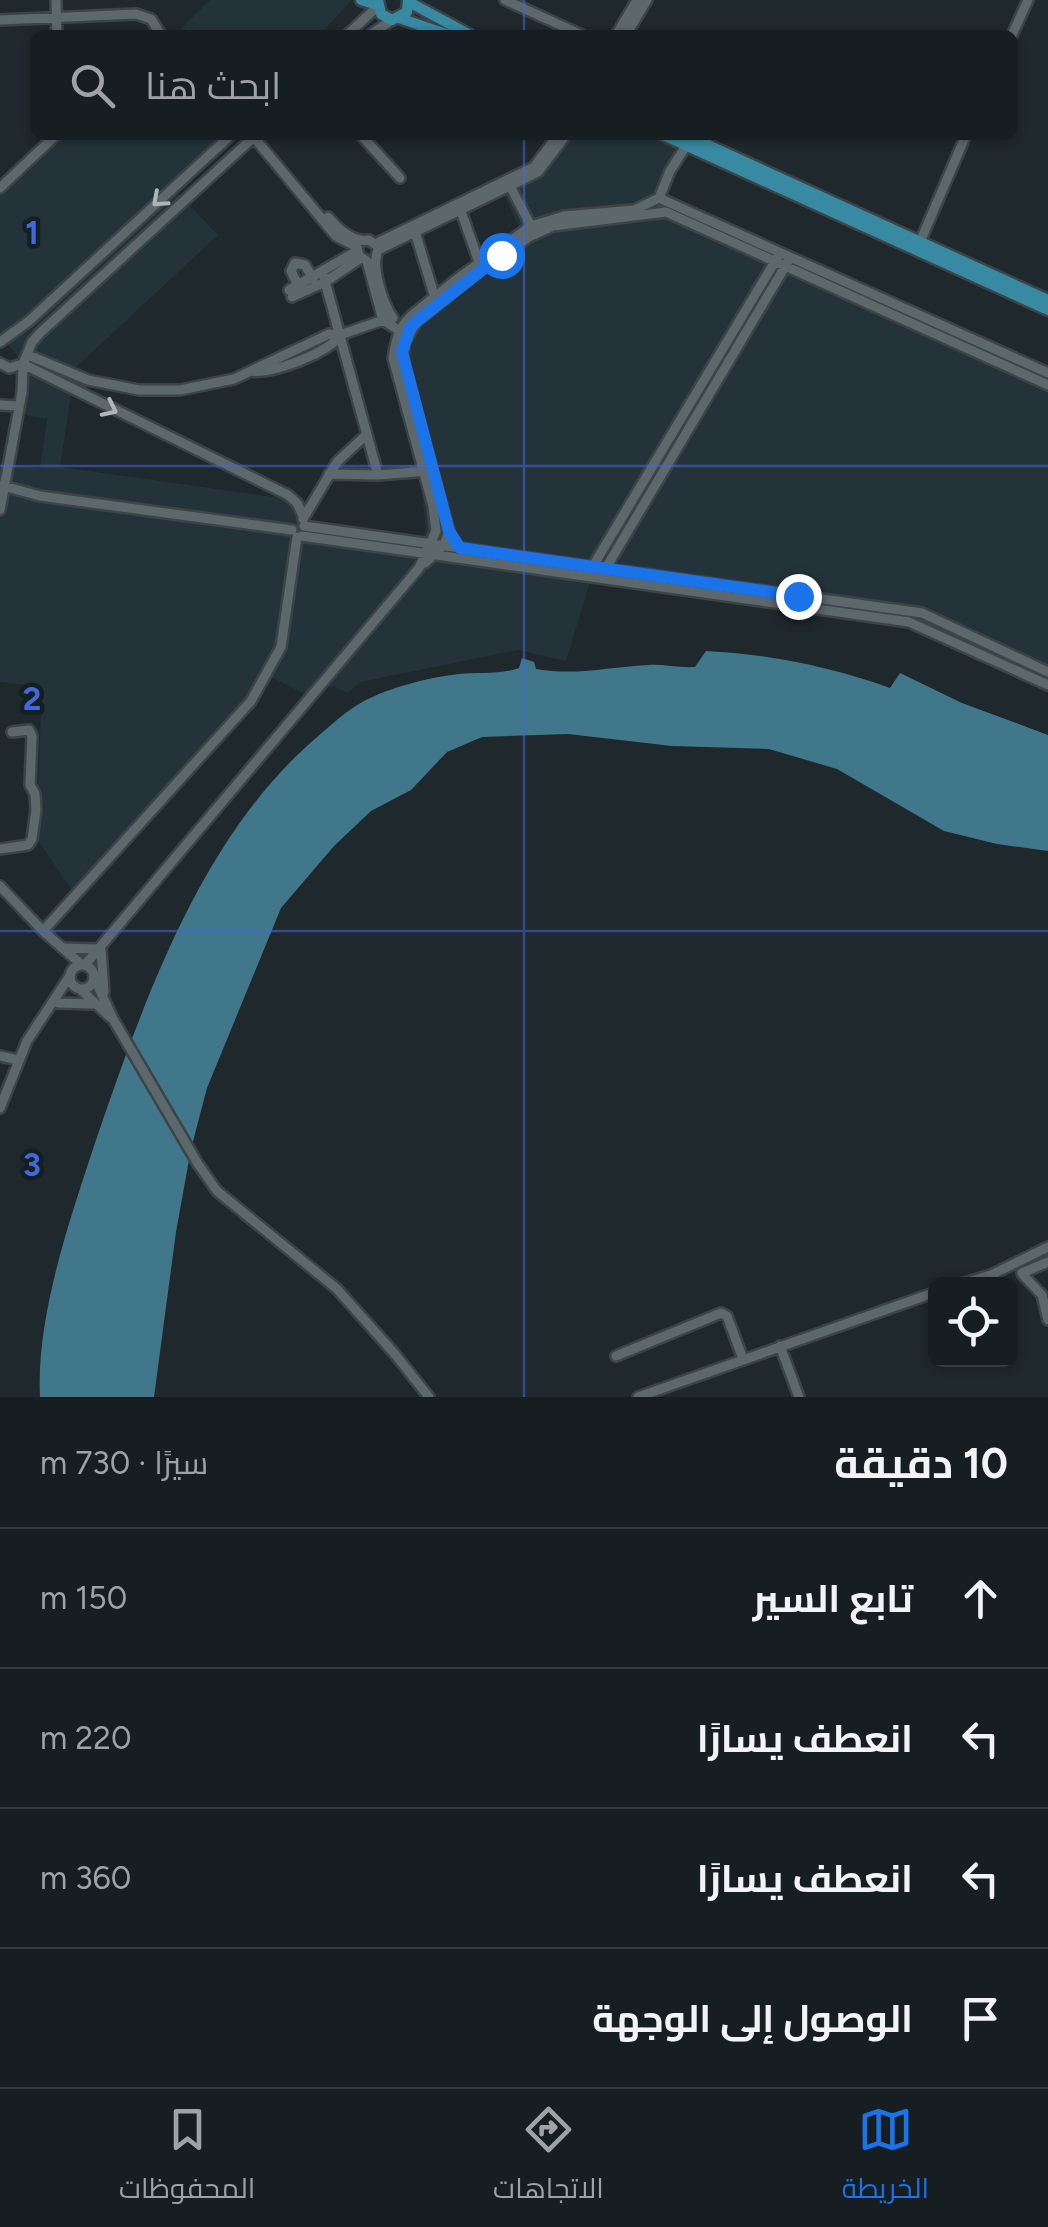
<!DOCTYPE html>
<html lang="ar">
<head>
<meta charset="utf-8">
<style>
	body { margin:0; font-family:Figtree,Cairo,sans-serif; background:#242b2e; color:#f1f3f6; direction:rtl }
	.controls { position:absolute; right:30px; bottom:30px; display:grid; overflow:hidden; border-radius:15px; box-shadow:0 2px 8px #0004 }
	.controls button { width:90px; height:90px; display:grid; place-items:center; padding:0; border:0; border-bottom:2px solid #363c3f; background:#171e21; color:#f1f3f6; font:50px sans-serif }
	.stop { position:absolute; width:30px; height:30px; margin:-22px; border:8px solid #1a73e8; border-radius:50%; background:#fff }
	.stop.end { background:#1a73e8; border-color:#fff; box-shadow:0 2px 10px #0008 }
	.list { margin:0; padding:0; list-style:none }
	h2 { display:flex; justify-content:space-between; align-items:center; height:130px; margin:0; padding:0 40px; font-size:42px }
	h2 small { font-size:32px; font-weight:400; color:#9ea2a5 }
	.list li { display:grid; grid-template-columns:65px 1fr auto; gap:30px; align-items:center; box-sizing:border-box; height:140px; padding:0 40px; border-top:2px solid #363c3f }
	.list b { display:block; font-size:38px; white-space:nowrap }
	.list em { font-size:32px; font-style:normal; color:#9ea2a5 }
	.icon { flex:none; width:55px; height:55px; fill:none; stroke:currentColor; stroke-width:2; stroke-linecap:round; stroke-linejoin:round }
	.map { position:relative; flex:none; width:1048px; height:1397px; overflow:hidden; direction:ltr }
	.search { position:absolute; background:#171e21; box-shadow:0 2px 8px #0004; left:30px; right:30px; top:30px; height:110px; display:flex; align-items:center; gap:25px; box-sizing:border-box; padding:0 35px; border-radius:15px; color:#9ea2a5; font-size:38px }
	.sheet { height:690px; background:#171e21 }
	nav { display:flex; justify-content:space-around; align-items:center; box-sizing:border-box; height:140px; border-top:2px solid #363c3f; background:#171e21; font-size:28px; color:#9ea2a5 }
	nav a { display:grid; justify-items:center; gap:5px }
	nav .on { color:#1a73e8 }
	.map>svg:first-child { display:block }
	.built { fill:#24333a }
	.water { fill:#41778b }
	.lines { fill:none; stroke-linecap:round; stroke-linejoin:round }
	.minor-casing { stroke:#3c4447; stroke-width:14 }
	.major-casing { stroke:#3c4447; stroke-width:15 }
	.minor { stroke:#5d686d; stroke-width:9 }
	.major { stroke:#3889a2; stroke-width:10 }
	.oneway { stroke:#aeb6b9 }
	.route { stroke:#1a73e8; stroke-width:12 }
	.grid { fill:none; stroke:#4169d8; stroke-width:2.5; stroke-opacity:0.55 }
	.grid-label { font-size:32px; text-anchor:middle; font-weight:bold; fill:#4169d8; stroke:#151e22; stroke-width:9; stroke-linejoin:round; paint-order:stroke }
</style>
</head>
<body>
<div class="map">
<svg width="1048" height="1397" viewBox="0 0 1048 1397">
	<rect width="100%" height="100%" fill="#1f282c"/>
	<path class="built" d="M 210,0 L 352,0 L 319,35 L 175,35 Z
		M 65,135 L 223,135 L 171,186 L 218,235 L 75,368 L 60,467 L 316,503 L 308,521 L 423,538 L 426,528 L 416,446 L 396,359 L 399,329 L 521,232 L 501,188 L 567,135 L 653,135 L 690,150 L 653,209 L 676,209 L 1048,380 L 1048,680 L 916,621 L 593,572 L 566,661 L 518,650 L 360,682 L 348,693 L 333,686 L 303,693 L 271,677 L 75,895 L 36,837 L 42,686 L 0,682 L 0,490 L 7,464 L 40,468 L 47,419 L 20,414 L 26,368 L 0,333 L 0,188 L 49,143 L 56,144 Z"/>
	<path class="water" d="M 706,651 C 768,654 832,667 890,688 L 900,673 L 962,703 L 1048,735 L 1048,851 L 997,844 L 944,831 L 837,769 L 769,749 L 672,746 L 568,734 L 482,737 L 447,752 L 411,790 L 371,811 L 334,846 L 281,908 L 207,1088 L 191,1149 L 176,1232 L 154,1397 L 40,1397 C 36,1317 69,1222 94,1146 C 142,1006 200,837 316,738 C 331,725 347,710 364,701 C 391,687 430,677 459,674 C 479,672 500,675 519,668 L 522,658 L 534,662 L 536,669 C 577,676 608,667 648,665 C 663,664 679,668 695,667 Z"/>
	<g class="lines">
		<defs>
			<path id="minor" d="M 56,0 L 57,35
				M 505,0 L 582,35
				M 0,20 L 136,14 L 151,19 L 161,35
				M 347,35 L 377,7
				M 370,35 L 392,20
				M 616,35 L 637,0
				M 626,35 L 647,0
				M 1012,35 L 1028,0
				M 252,135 L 336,236 L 357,247 L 359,256 L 367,261 L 383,320 L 400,331
				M 361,135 L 400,178
				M 510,186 L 531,226
				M 0,188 L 56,135
				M 659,198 L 670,171 L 686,146
				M 461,211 L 480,265
				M 328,217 C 339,230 353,243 369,240 L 377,246
				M 415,232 L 436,301
				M 920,242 L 966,135
				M 375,244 L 534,167 L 558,135
				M 323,274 L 378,475 L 427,471
				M 299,287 L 291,271 L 295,263 L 305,265 L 313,279
				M 289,290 L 357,251
				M 292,297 L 325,282 L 361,258
				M 393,318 C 382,302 371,267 378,250 L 538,172 L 566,135
				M 0,342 L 29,321 L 231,135
				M 28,355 L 88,380 L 139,390 L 180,390 L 234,379 L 329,334 L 340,335 L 392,317
				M 0,363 L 9,368 L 23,364 L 32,342 L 40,333 L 256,135
				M 23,364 L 288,495 L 297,503 L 304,518
				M 252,371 C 270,375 331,352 340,335
				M 0,405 L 18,406
				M 329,474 L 378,475
				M 0,485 L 40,496 L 292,530
				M 0,510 L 22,392 L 23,364
				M 303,519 L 337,462 L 367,434
				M 304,526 L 922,613 L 1048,672
				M 302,536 L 909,622 L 1048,685
				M 425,563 L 444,545 L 449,531 L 403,363 L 404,343 L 417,321 L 482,269 L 529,237 L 553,226 L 666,212 L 1048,385
				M 590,571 L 777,258
				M 603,573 L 789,260
				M 0,849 L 28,845 L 32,839 L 36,810 L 35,794 L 30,785 L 32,736 L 29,730 L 12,732
				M 0,886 L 43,931 L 82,965
				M 43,931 L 251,701 L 281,647 L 297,537
				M 62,948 L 99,949
				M 101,950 L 104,992
				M70 977a12 12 0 1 1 24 0a12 12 0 1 1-24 0Z
				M 85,965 L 419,568 L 436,531 L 433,506 L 393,358 C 396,340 398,328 412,315 L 457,279 L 531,226 L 564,216 L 634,210 L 659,198 L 1048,373
				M 94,977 L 113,1019 L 198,1164 L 217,1191 L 337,1289 L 394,1353 L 429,1397
				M 80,989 L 110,1017
				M 58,1003 L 92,1004
				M 0,1056 L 18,1060
				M 0,1108 L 27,1041 L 69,977
				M 1022,1273 L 1048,1262
				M 1023,1275 L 1042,1295 L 1048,1320
				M 961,1284 L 991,1275 L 1048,1247
				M 780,1346 L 799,1397
				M 616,1356 L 721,1313 L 727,1316 L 743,1359
				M 638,1397 L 936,1292"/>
			<path id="major" d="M 361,0 L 377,5
				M 378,0 L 381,14 L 392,20 L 407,12 L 408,0
				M 409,2 L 470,35
				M 399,18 L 449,35
				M 663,135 L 1048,310
				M 686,135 L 1048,300"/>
		</defs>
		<use href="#minor" class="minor-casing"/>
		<use href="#major" class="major-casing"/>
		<use href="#minor" class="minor"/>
		<use href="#major" class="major"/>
	</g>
	<defs><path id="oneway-chevron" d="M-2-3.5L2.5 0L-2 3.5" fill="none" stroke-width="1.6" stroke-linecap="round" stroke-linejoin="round" transform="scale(2.5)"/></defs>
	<g class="oneway">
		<use href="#oneway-chevron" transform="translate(159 200) rotate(138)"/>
		<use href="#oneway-chevron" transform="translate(110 409) rotate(26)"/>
	</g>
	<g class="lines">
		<path class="route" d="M 501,255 L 417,321 L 410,328 L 402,352 L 449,531 L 460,548 L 798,596"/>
	</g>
	<path class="grid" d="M 524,0 L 524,35M 524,135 L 524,1397M 0,466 L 1048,466M 0,931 L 1048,931"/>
	<g class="grid-label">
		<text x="32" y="244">1</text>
		<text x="32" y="710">2</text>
		<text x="32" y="1176">3</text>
	</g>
</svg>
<div class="controls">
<button><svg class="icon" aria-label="locate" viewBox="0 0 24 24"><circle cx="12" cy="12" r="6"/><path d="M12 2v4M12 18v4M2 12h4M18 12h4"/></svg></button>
</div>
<div class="stop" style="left:501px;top:255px"></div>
<div class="stop end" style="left:798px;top:596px"></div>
<div class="search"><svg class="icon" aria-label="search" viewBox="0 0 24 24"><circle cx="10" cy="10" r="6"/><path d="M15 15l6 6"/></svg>ابحث هنا</div>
</div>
<section class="sheet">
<h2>10 دقيقة<small>سيرًا · 730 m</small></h2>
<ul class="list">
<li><svg class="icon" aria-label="ahead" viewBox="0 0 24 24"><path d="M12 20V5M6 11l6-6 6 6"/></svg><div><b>تابع السير</b></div><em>150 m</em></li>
<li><svg class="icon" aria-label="left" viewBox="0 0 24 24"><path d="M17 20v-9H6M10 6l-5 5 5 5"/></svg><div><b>انعطف يسارًا</b></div><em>220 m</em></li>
<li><svg class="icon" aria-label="left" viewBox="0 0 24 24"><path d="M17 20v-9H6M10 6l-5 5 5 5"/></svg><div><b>انعطف يسارًا</b></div><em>360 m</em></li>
<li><svg class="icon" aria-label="arrive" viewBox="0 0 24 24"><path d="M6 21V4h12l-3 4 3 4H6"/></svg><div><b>الوصول إلى الوجهة</b></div></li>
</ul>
</section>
<nav>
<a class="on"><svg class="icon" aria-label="map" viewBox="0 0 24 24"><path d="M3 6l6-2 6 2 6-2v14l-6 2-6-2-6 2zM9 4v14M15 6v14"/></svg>الخريطة</a>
<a><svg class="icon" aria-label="directions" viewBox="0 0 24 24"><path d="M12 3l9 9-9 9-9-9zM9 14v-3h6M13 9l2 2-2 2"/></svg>الاتجاهات</a>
<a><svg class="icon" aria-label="saved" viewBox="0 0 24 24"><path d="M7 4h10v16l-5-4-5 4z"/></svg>المحفوظات</a>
</nav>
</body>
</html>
